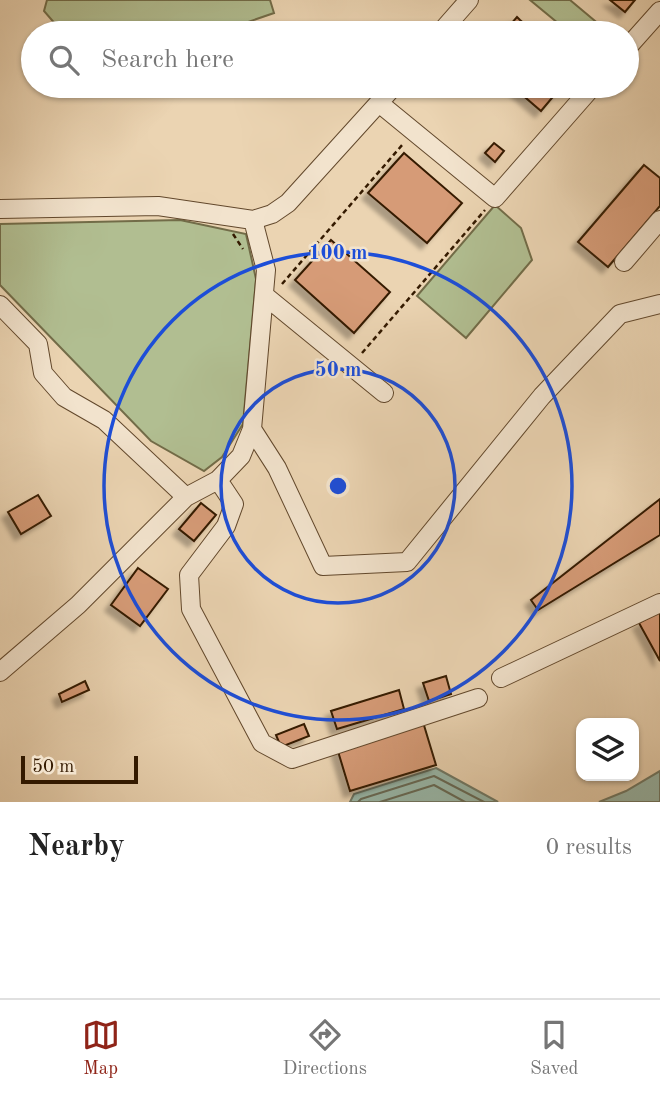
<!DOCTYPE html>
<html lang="en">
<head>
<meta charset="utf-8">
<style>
	body { margin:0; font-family:"Old Standard TT",serif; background:#f2f2f2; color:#222 }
	.controls { position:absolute; right:21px; bottom:21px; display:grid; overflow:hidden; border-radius:14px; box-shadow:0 2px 5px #0004 }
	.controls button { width:63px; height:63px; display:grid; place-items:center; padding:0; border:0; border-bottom:2px solid #e0e0e0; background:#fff; color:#222; font:35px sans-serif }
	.scale { position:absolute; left:21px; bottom:18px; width:117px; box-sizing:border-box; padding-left:7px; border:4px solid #341a00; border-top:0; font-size:19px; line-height:24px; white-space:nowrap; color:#341a00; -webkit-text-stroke:5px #f2e3cd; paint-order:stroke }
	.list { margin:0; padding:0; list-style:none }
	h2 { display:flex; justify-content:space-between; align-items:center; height:91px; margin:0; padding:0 28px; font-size:30px }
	h2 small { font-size:23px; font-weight:400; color:#767676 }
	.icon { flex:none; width:38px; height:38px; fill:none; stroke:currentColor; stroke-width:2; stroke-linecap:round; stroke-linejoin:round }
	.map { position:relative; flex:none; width:660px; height:802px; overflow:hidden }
	.search { position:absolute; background:#fff; box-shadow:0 2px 5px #0004; left:21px; right:21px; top:21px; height:77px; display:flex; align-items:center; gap:18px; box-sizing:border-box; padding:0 24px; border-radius:38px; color:#767676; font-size:26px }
	.sheet { height:196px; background:#fff }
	nav { display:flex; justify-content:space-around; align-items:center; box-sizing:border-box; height:98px; border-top:2px solid #e0e0e0; background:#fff; font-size:19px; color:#767676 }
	nav a { display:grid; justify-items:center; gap:4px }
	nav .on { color:#8f2418 }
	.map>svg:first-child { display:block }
	.green { fill:#b1be91; stroke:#726c48; stroke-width:2 }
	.water { fill:#98b8aa; stroke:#707966; stroke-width:2 }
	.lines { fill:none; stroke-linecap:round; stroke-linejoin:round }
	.shore { stroke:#666955; stroke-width:2 }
	.building { fill:#d69b77; stroke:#341a00; stroke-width:2; filter:url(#shadow) }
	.minor-casing { stroke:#62482c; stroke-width:20 }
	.path { stroke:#341a00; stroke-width:2.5; stroke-dasharray:5 3.5; stroke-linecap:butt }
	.minor { stroke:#f2e3cd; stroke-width:18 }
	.ring { fill:none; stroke:#1d4ed8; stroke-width:3.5 }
	.centre { fill:#1d4ed8; stroke:#f2e3cd; stroke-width:3.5 }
	.ring-label { font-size:21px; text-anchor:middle; font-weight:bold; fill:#1d4ed8; stroke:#f2e3cd; stroke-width:5; stroke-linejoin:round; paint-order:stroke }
</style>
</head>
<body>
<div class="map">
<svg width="660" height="802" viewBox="0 0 660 802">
	<defs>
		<filter id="shadow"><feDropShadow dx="-6" dy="6" stdDeviation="2" flood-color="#0004"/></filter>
	</defs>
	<rect width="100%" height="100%" fill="#ebd4b2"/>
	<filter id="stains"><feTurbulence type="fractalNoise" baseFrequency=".00286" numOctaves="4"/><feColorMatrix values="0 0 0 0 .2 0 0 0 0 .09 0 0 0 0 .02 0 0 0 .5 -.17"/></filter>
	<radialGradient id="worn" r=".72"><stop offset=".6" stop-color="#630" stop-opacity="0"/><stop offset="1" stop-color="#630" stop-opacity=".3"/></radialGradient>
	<path class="green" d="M 47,0 L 270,0 L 274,13 L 216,33 L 63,33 L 44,11 Z
		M 530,0 L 570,0 L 607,31 L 606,33 L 570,33 Z
		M 495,205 L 521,228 L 532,260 L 466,338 L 417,296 Z
		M 180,220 L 246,234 L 256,279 L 243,424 L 222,457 L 204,471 L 151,441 L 0,285 L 0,224 Z"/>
	<path class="water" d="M 436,768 L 498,802 L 350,802 L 354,794 Z
		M 660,771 L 660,802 L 599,802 L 626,791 Z"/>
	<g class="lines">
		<path class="shore" d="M 358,802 L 361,799 L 434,776 L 484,802
			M 380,802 L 434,785 L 465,802"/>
	</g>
	<path class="building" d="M 610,0 L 635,0 L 625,12 Z
		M 517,17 L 520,20 L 535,33 L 503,33 Z
		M 512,86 L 562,86 L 541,111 Z
		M 494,143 L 504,151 L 495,162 L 485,153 Z
		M 404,153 L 462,203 L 427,243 L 368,193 Z
		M 644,165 L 660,178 L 660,206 L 608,267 L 578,242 Z
		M 331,240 L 390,292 L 354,333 L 295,280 Z
		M 38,495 L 51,516 L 21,534 L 8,512 Z
		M 660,499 L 660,535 L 538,610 L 531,600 Z
		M 201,503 L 216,515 L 194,541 L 179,529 Z
		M 138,568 L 168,589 L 140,626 L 111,605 Z
		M 660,611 L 660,661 L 639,623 Z
		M 446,676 L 451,694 L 429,701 L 423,683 Z
		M 85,681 L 89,690 L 62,702 L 59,694 Z
		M 399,690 L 404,709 L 337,729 L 331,711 Z
		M 423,722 L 436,765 L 350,791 L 337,748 Z
		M 304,724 L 309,736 L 281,747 L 276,735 Z"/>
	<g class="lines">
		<defs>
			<path id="minor" d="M 440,33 L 469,0
				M 627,48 L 660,11
				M 379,103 L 495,198 L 593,86
				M 0,209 L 158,206 L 253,220 L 272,214 L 288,203 L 394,86
				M 624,262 L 660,220
				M 264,295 L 384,393
				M 0,305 L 38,344 L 43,373 L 64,397 L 104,420 L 186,497
				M 252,429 L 277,468 L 323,566 L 407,562 L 542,396 L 620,314 L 660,304
				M 218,480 L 234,504 L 226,526 L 189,575 L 191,609 L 262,743 L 292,759 L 478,698
				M 0,672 L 78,605 L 186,497 L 218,480 L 241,456 L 252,429 L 266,270 L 253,220
				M 501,678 L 660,603"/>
		</defs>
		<use href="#minor" class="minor-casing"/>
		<path class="path" d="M 233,234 L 243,249
			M 282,284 L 403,144
			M 362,353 L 485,210"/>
		<use href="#minor" class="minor"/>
	</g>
	<g class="ring">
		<circle cx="338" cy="486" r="117"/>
		<circle cx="338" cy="486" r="234"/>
	</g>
	<circle cx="338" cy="486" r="10" class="centre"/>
	<g class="ring-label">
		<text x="338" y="259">100 m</text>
		<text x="338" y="376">50 m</text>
	</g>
	<rect width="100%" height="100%" filter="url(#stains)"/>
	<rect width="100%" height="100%" fill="url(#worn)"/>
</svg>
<div class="controls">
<button><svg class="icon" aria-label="layers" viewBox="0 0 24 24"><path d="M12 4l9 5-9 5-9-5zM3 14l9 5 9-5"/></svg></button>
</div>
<div class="scale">50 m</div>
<div class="search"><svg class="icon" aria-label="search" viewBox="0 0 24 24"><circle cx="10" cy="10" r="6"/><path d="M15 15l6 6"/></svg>Search here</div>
</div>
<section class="sheet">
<h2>Nearby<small>0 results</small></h2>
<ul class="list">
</ul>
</section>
<nav>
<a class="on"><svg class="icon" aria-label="map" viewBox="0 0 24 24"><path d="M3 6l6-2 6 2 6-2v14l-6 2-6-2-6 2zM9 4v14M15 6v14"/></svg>Map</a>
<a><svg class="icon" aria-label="directions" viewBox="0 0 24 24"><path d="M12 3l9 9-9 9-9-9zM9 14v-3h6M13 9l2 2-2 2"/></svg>Directions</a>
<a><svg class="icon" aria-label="saved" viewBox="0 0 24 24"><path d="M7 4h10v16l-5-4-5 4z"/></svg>Saved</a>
</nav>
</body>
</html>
